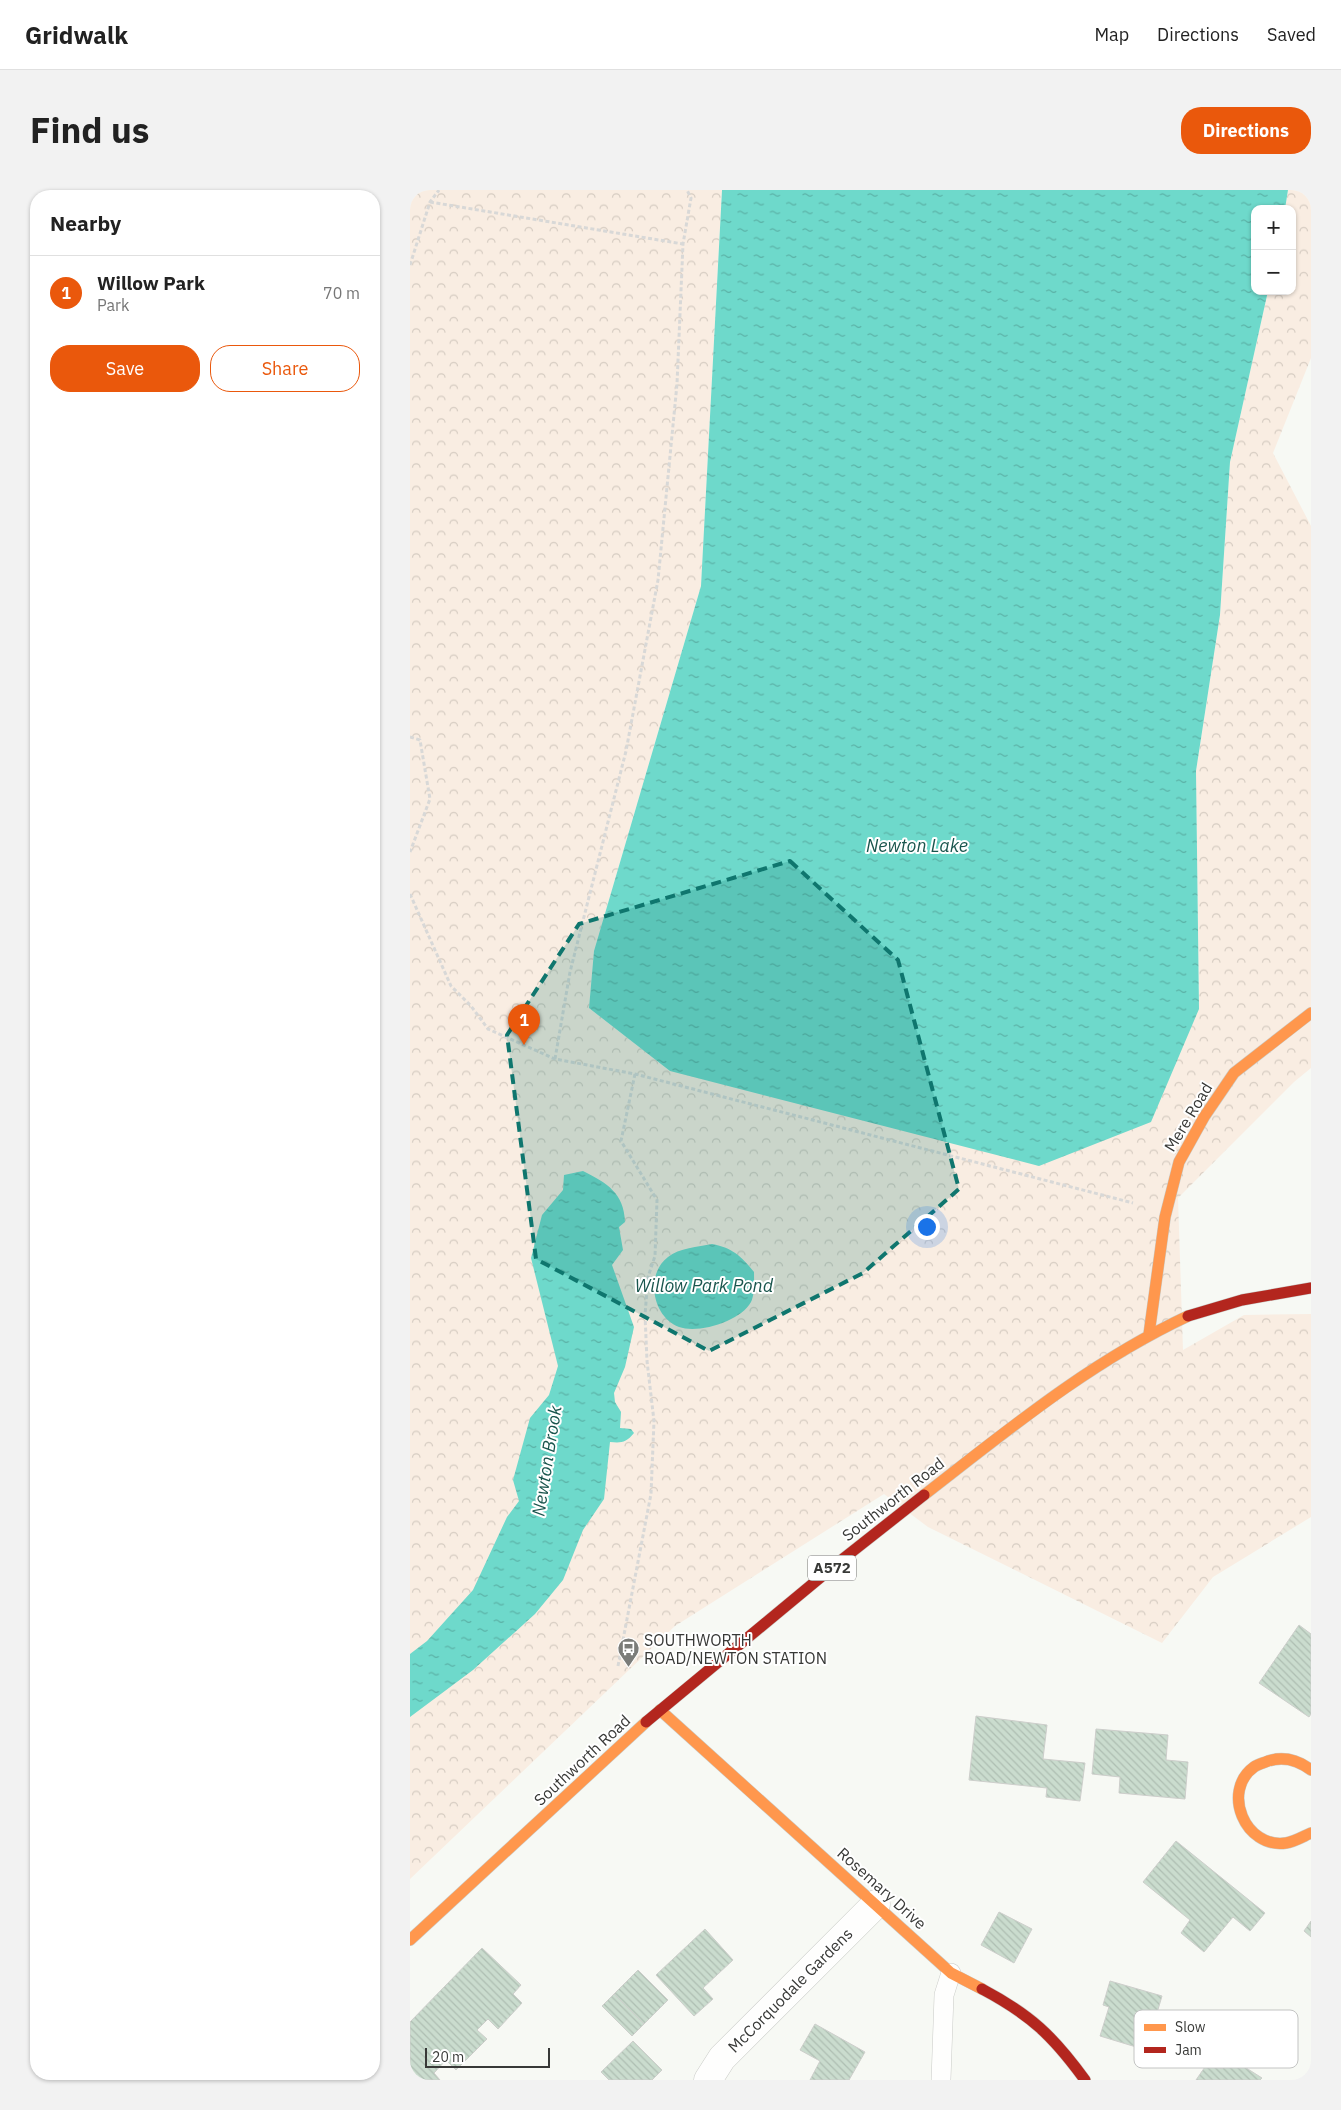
<!DOCTYPE html>
<html lang="en">
<head>
<meta charset="utf-8">
<style>
	body { margin:0; font-family:"IBM Plex Sans",sans-serif; background:#f2f2f2; color:#222 }
	.controls { position:absolute; right:15px; top:15px; display:grid; overflow:hidden; border-radius:10px; box-shadow:0 1px 4px #0004 }
	.controls button { width:45px; height:45px; display:grid; place-items:center; padding:0; border:0; border-bottom:1px solid #e0e0e0; background:#fff; color:#222; font:25px sans-serif }
	.scale { position:absolute; left:15px; bottom:12px; width:125px; box-sizing:border-box; padding-left:5px; border:2px solid #383937; border-top:0; font-size:14px; line-height:18px; white-space:nowrap; color:#383937; -webkit-text-stroke:4px #fff; paint-order:stroke }
	.you { position:absolute; left:516px; top:1036px; width:18px; height:18px; margin:-12px; border:4px solid #fff; border-radius:50%; background:#1a73e8; box-shadow:0 0 0 8px #1a73e833 }
	.badge { display:grid; place-items:center; width:32px; height:32px; border-radius:50%; background:#ea580c; color:#fff; font-size:16px; font-weight:700 }
	.pin { position:absolute; translate:-50% -41px; filter:drop-shadow(0 1px 2px #0008) }
	.pin::after { content:''; position:absolute; top:26px; width:18px; height:15px; background:inherit; clip-path:polygon(0 0,100% 0,50% 100%) }
	.list { margin:0; padding:0; list-style:none }
	h2 { display:flex; justify-content:space-between; align-items:center; height:65px; margin:0; padding:0 20px; font-size:21px }
	h2 small { font-size:16px; font-weight:400; color:#767676 }
	.list li { display:grid; grid-template-columns:32px 1fr auto; gap:15px; align-items:center; box-sizing:border-box; height:75px; padding:0 20px; border-top:1px solid #e0e0e0 }
	.list b { display:block; font-size:19px; white-space:nowrap }
	.list p { margin:0; font-size:16px; white-space:nowrap; color:#767676 }
	.list em { font-size:16px; font-style:normal; color:#767676 }
	.actions { display:flex; gap:10px; padding:15px 20px }
	.actions a { flex:1; padding:11px 0; border:1px solid #ea580c; border-radius:20px; text-align:center; font-size:18px; color:#ea580c }
	.actions .main { background:#ea580c; color:#fff }
	.map { position:relative; flex:none; width:901px; height:1890px; overflow:hidden; border-radius:20px }
	header { display:flex; align-items:center; gap:30px; box-sizing:border-box; height:70px; padding:0 25px; background:#fff; border-bottom:1px solid #e0e0e0 }
	header strong { font-size:24px }
	nav { display:flex; gap:28px; margin-inline-start:auto; font-size:18px }
	.intro { display:flex; align-items:center; justify-content:space-between; box-sizing:border-box; height:120px; padding:0 30px }
	h1 { margin:0; font-size:35px }
	.button { padding:12px 22px; border-radius:20px; background:#ea580c; color:#fff; font-size:18px; font-weight:700 }
	main { display:flex; gap:30px; padding:0 30px }
	aside { flex:1; background:#fff; border-radius:20px; box-shadow:0 1px 4px #0004 }
	.map>svg:first-child { display:block }
	.park { fill:url(#park-crowns) }
	.water { fill:url(#water-ripples) }
	.building { fill:url(#building-back-hatch); stroke:#cdcecb }
	.lines { fill:none; stroke-linecap:round; stroke-linejoin:round }
	.lane-casing { stroke:#c9cbc7; stroke-width:20 }
	.street-casing { stroke:#c9cbc7; stroke-width:29 }
	.slow-casing { stroke:#c9cbc7; stroke-width:12 }
	.jam-casing { stroke:#c9cbc7; stroke-width:12 }
	.path { stroke:#d8d8d7; stroke-width:3; stroke-dasharray:4 2.5; stroke-linecap:butt }
	.lane { stroke:#fefefd; stroke-width:19 }
	.street { stroke:#fefefd; stroke-width:28 }
	.slow { stroke:#ff974d; stroke-width:11 }
	.jam { stroke:#b3261e; stroke-width:11 }
	.marked { fill:#0f766e; fill-opacity:0.2; stroke:#0f766e; stroke-width:4; stroke-dasharray:10 6; stroke-linejoin:round }
	.labels { text-anchor:middle; stroke-width:4; stroke-linejoin:round; paint-order:stroke }
	.shield { fill:#fff; stroke:#747473; stroke-width:1 }
	.shield-label { font-size:15px; font-weight:bold; fill:#383937 }
	.street-label { font-size:16px; fill:#383937; stroke:#fff }
	.poi-label { font-size:16px; fill:#383937; stroke:#fff; text-anchor:start }
	.water-label { font-size:18px; font-style:italic; fill:#19554d; stroke:#fff }
	.key { fill:#fff; stroke:#c3c4c3; stroke-width:1 }
	.key-label { font-size:14px; fill:#383937 }
</style>
</head>
<body>
<header>
<strong>Gridwalk</strong>
<nav><a>Map</a><a>Directions</a><a>Saved</a></nav>
</header>
<div class="intro"><h1>Find us</h1><a class="button">Directions</a></div>
<main>
<aside>
<h2>Nearby<small></small></h2>
<ul class="list">
<li><span class="badge">1</span><div><b>Willow Park</b><p>Park</p></div><em>70 m</em></li>
</ul>
<div class="actions"><a class="main">Save</a><a>Share</a></div>
</aside>
<div class="map">
<svg width="901" height="1890" viewBox="0 0 901 1890">
	<defs>
		<pattern id="park-crowns" width="20" height="18" patternUnits="userSpaceOnUse" patternTransform="scale(1.25)"><rect width="20" height="18" fill="#f9ede2"/><path d="M2 6a3 3 0 1 1 6 0M12 15a3 3 0 1 1 6 0" fill="none" stroke="#d6ccc2"/></pattern>
		<pattern id="water-ripples" width="26" height="14" patternUnits="userSpaceOnUse" patternTransform="scale(1.25)"><rect width="26" height="14" fill="#6ed9cb"/><path d="M2 4q2-2 4 0t4 0M15 11q2-2 4 0t4 0" fill="none" stroke="#5bb1a6"/></pattern>
		<pattern id="building-back-hatch" width="6" height="6" patternUnits="userSpaceOnUse" patternTransform="scale(1.25)"><rect width="6" height="6" fill="#cadcce"/><path d="M-1 5l2 2M0 0l6 6M5-1l2 2" fill="none" stroke="#aebeb2"/></pattern>
	</defs>
	<rect width="100%" height="100%" fill="#f7f9f4"/>
	<path class="park" d="M 0,0 L 312,0 L 291,396 L 184,761 L 179,818 L 260,881 L 789,819 L 786,581 L 810,425 L 820,272 L 858,101 L 882,101 L 882,19 L 875,19 L 878,0 L 901,0 L 901,168 L 863,263 L 901,336 L 901,878 L 884,892 L 768,1008 L 773,1160 L 834,1125 L 901,1124 L 901,1327 L 803,1387 L 752,1453 L 518,1337 L 474,1304 L 265,1436 L 0,1689 Z"/>
	<path class="water" d="M 312,0 L 878,0 L 875,19 L 845,19 L 845,101 L 858,101 L 820,272 L 810,425 L 786,581 L 789,819 L 741,932 L 629,976 L 260,881 L 179,818 L 184,761 L 291,396 Z
		M 173,981 C 197,993 214,1003 215,1032 L 209,1037 L 213,1060 L 202,1075 L 224,1137 L 215,1177 L 204,1203 L 205,1212 L 211,1222 L 210,1238 L 221,1239 L 224,1243 C 216,1253 211,1253 200,1252 L 194,1309 L 173,1340 L 153,1390 L 125,1424 L 63,1480 L 0,1527 L 0,1464 L 17,1451 L 63,1400 L 97,1327 L 109,1311 L 103,1290 L 120,1228 L 139,1205 L 148,1176 L 121,1068 L 132,1025 L 153,1000 L 154,985 Z
		M 302,1054 C 323,1058 331,1066 344,1082 C 344,1091 345,1104 341,1112 C 331,1131 289,1144 269,1137 C 242,1127 235,1084 258,1067 C 269,1058 288,1057 302,1054 Z"/>
	<path class="building" d="M 889,1435 L 901,1444 L 901,1524 L 899,1527 L 849,1493 Z
		M 566,1526 L 637,1535 L 633,1569 L 675,1573 L 670,1611 L 636,1607 L 637,1598 L 559,1590 Z
		M 686,1539 L 758,1545 L 756,1570 L 778,1572 L 775,1609 L 709,1603 L 710,1587 L 682,1584 Z
		M 766,1651 L 855,1723 L 840,1741 L 823,1727 L 794,1762 L 771,1743 L 780,1730 L 733,1692 Z
		M 589,1722 L 622,1739 L 604,1773 L 571,1755 Z
		M 901,1731 L 901,1747 L 894,1741 Z
		M 295,1739 L 323,1770 L 293,1798 L 303,1809 L 284,1826 L 246,1785 Z
		M 72,1758 L 111,1795 L 103,1804 L 112,1813 L 88,1839 L 78,1829 L 67,1840 L 77,1849 L 46,1880 L 36,1870 L 24,1883 L 30,1890 L 0,1890 L 0,1832 Z
		M 228,1780 L 258,1810 L 234,1834 L 204,1804 Z
		M 700,1791 L 752,1806 L 736,1860 L 690,1846 L 699,1817 L 693,1815 Z
		M 204,1804 L 234,1834 L 222,1846 L 192,1816 Z
		M 405,1834 L 455,1862 L 439,1890 L 400,1890 L 410,1871 L 390,1860 Z
		M 223,1851 L 252,1880 L 242,1890 L 199,1890 L 191,1882 Z
		M 819,1867 L 852,1888 L 850,1890 L 786,1890 L 799,1871 L 812,1879 Z"/>
	<g class="lines">
		<defs>
			<path id="lane" d="M 531,1890 L 534,1805 L 541,1783"/>
			<path id="street" d="M 298,1890 L 312,1868 L 466,1714"/>
			<path id="slow" d="M 739,1144 L 755,1027 L 769,972 L 794,927 L 824,883 L 901,823
				M 514,1305 C 599,1239 680,1172 778,1126
				M 250,1520 L 541,1783 L 572,1799
				M 901,1580 C 888,1570 874,1566 858,1571 C 854,1573 848,1574 844,1577 C 811,1601 835,1659 876,1653 C 884,1652 894,1646 901,1643
				M 0,1750 L 236,1532"/>
			<path id="jam" d="M 778,1126 L 832,1110 L 901,1098
				M 236,1532 L 429,1372 L 514,1305
				M 572,1799 C 621,1825 643,1846 675,1890"/>
		</defs>
		<use href="#lane" class="lane-casing"/>
		<use href="#street" class="street-casing"/>
		<use href="#slow" class="slow-casing"/>
		<use href="#jam" class="jam-casing"/>
		<path class="path" d="M 20,12 L 273,54
			M 0,75 L 20,12 L 29,0
			M 0,547 L 10,550 L 20,609 L 0,662
			M 0,704 L 41,796 L 61,816 L 78,839 L 145,869 L 225,884 L 723,1013
			M 145,869 L 160,782 L 216,561 L 248,390 L 267,194 L 273,54 L 281,8 L 277,0
			M 208,1476 L 241,1304 L 244,1231 L 237,1171 L 235,1125 L 238,1087 L 245,1066 L 247,1010 L 211,951 L 225,884"/>
		<use href="#lane" class="lane"/>
		<use href="#street" class="street"/>
		<use href="#slow" class="slow"/>
		<use href="#jam" class="jam"/>
	</g>
	<path class="marked" d="M 380,671 L 488,770 L 549,999 L 453,1083 L 299,1161 L 126,1069 L 97,845 L 169,734 Z"/>
	<defs>
		<symbol id="bus-pin" viewBox="-11 -11 22 30"><path d="M0 17L-7.5 6A9.5 9.5 0 1 1 7.5 6Z" fill="#7b7c79" stroke="#fff"/><path d="M-5-6H5V4H4V6H2V4H-2V6H-4V4H-5ZM-3.5-4V0h7V-4ZM-3.5 1.2v1.5H-2V1.2ZM2 1.2v1.5H3.5V1.2Z" fill="#fff"/></symbol>
	</defs>
	<g fill-rule="evenodd">
		<use href="#bus-pin" x="206" y="1446" width="25" height="34"/>
	</g>
	<g class="labels">
		<rect class="shield" x="398" y="1365.5" width="48" height="25" rx="4"/>
		<g class="shield-label">
			<text x="422" y="1383">A572</text>
		</g>
		<g class="street-label">
			<text transform="translate(778 927) rotate(-59)" y="6">Mere Road</text>
			<text transform="translate(483 1309) rotate(-38)" y="6">Southworth Road</text>
			<text transform="translate(172 1570) rotate(-43)" y="6">Southworth Road</text>
			<text transform="translate(472 1698) rotate(42)" y="6">Rosemary Drive</text>
			<text transform="translate(380 1800) rotate(-45)" y="6">McCorquodale Gardens</text>
		</g>
		<g class="poi-label">
			<text x="234" y="1456">SOUTHWORTH<tspan x="234" dy="18">ROAD/NEWTON STATION</tspan></text>
		</g>
		<g class="water-label">
			<text x="507" y="662">Newton Lake</text>
			<text x="294" y="1102">Willow Park Pond</text>
			<text transform="translate(137 1271) rotate(-81)" y="6">Newton Brook</text>
		</g>
	</g>
	<rect x="724" y="1820" width="164" height="58" rx="8" class="key"/>
	<rect x="734" y="1834" width="22" height="7" fill="#ff974d"/>
	<rect x="734" y="1857" width="22" height="6" fill="#b3261e"/>
	<g class="key-label">
		<text x="765" y="1842">Slow</text>
		<text x="765" y="1865">Jam</text>
	</g>
</svg>
<div class="controls">
<button>+</button>
<button>−</button>
</div>
<div class="scale">20 m</div>
<div class="you"></div>
<div class="pin badge" style="left:114px;top:855px">1</div>
</div>
</main>
</body>
</html>
